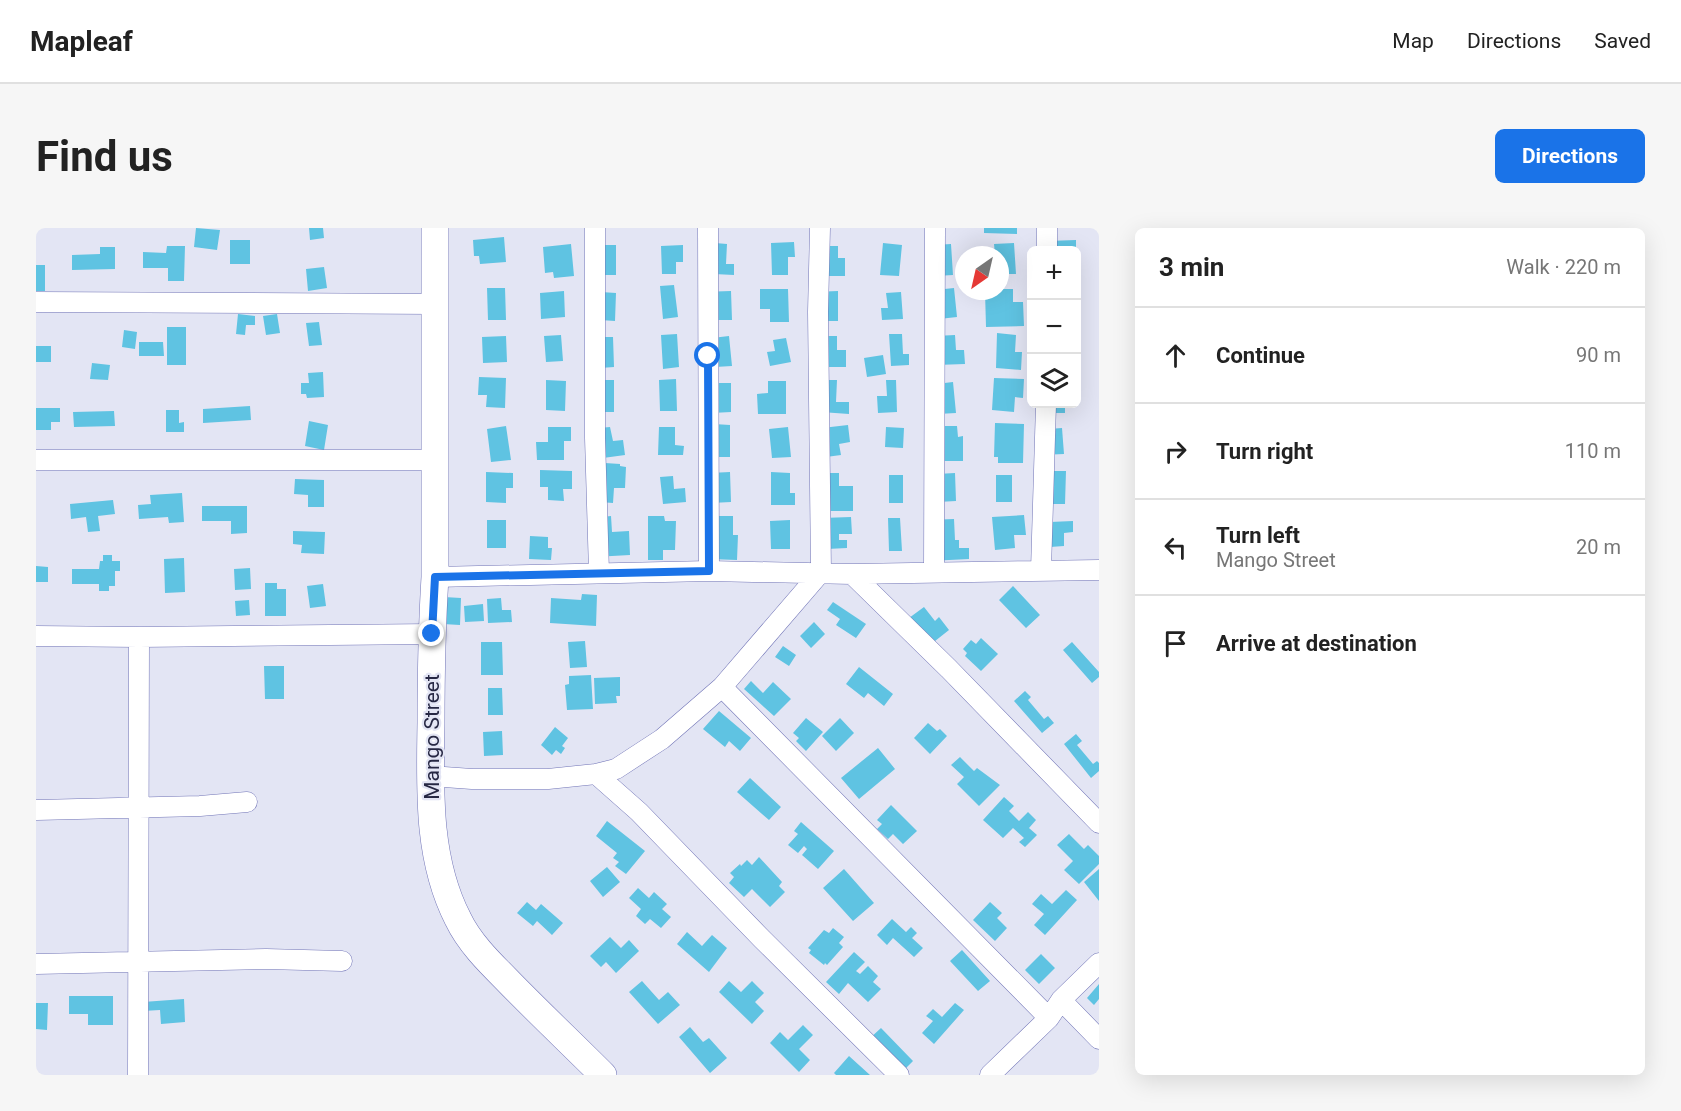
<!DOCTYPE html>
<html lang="en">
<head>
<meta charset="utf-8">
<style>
	body { margin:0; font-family:Roboto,sans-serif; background:#f6f6f6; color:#222 }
	.controls { position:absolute; right:18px; top:18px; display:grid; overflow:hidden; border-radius:9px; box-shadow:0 6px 24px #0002 }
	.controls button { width:54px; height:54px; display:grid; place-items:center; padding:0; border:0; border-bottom:2px solid #e0e0e0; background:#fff; color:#222; font:30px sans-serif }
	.compass { position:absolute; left:919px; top:18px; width:54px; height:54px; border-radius:50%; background:#fff; box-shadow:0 6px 24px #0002; rotate:214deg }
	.stop { position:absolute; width:18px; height:18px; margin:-14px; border:4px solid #1a73e8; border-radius:50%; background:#fff }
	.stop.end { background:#1a73e8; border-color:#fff; box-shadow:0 2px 6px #0008 }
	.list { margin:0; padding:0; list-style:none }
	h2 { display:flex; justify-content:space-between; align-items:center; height:78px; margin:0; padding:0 24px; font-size:26px }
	h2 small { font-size:20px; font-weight:400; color:#767676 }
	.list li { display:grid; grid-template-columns:39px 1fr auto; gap:18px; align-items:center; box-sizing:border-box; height:96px; padding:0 24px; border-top:2px solid #e0e0e0 }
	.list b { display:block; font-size:22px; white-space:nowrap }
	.list p { margin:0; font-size:20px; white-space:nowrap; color:#767676 }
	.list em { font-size:20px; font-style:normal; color:#767676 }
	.icon { flex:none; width:33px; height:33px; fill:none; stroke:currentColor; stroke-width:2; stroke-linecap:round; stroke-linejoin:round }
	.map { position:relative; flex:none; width:1063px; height:847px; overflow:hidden; border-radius:9px }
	header { display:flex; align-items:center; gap:36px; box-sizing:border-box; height:84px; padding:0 30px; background:#fff; border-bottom:2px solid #e0e0e0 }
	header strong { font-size:28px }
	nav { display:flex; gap:33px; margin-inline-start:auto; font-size:21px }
	.intro { display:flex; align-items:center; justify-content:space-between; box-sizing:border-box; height:144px; padding:0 36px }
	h1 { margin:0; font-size:42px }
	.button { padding:15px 27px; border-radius:9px; background:#1a73e8; color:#fff; font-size:21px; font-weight:700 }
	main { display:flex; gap:36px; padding:0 36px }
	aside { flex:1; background:#fff; border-radius:9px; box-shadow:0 6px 24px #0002 }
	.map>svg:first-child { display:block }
	.building { fill:#5fc3e2 }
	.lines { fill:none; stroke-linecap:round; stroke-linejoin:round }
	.minor-casing { stroke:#7174b7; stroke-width:21 }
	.secondary-casing { stroke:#7174b7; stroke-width:28 }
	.minor { stroke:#fff; stroke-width:20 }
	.secondary { stroke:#fff; stroke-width:27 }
	.route { stroke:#1a73e8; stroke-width:8 }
	.labels { text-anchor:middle; stroke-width:4.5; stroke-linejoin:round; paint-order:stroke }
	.street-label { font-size:21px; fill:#262743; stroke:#e3e5f4 }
</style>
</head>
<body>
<header>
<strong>Mapleaf</strong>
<nav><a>Map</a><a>Directions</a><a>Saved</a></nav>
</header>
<div class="intro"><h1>Find us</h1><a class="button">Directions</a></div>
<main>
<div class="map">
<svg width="1063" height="847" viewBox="0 0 1063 847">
	<rect width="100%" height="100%" fill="#e3e5f4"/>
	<path class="building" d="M 160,0 L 184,2 L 181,22 L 158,19 Z
		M 273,0 L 287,0 L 288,10 L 274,12 Z
		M 948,0 L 981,0 L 981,6 L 948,5 Z
		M 468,9 L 470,34 L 444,36 L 443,28 L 438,28 L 437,12 Z
		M 194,12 L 214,12 L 214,36 L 194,36 Z
		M 1040,12 L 1040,22 L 1013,22 L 1012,13 Z
		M 758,14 L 759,29 L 752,29 L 752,47 L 736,47 L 735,15 Z
		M 679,15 L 691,16 L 690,36 L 698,36 L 698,47 L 678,46 Z
		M 847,15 L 866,17 L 863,48 L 844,47 Z
		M 978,15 L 980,46 L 964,46 L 964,27 L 959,27 L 958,16 Z
		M 535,16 L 538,48 L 518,50 L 517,44 L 509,45 L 507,19 Z
		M 915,16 L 917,47 L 900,48 L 898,17 Z
		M 557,17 L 580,17 L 580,47 L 566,47 Z
		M 647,17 L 647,34 L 640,34 L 640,46 L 626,46 L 625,18 Z
		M 131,18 L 149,18 L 148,53 L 132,53 L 132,40 L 107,40 L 107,24 L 130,25 Z
		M 789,18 L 802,18 L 802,30 L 809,30 L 809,48 L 789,48 Z
		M 64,19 L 79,19 L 79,41 L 36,42 L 36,27 L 64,26 Z
		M 0,37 L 9,37 L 9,63 L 0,63 Z
		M 288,39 L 291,60 L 272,63 L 270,41 Z
		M 638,57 L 642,89 L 627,91 L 624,58 Z
		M 451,60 L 469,60 L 470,92 L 452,92 Z
		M 918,60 L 921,89 L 894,92 L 899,62 Z
		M 724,61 L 752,61 L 753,94 L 734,94 L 734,81 L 724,81 Z
		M 964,61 L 977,61 L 977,74 L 987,74 L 988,98 L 950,99 L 949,63 L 964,63 Z
		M 528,63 L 529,89 L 505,91 L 504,65 Z
		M 695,63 L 696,92 L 676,92 L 665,64 Z
		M 802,63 L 802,93 L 779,93 L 778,64 Z
		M 565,64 L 580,65 L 579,93 L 564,92 Z
		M 865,64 L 867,91 L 846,92 L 845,80 L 852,80 L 850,65 Z
		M 202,86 L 219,88 L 219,97 L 210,97 L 209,107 L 200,106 Z
		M 241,86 L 244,105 L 230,107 L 227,88 Z
		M 283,94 L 286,117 L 273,118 L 270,95 Z
		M 131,99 L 150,99 L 150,137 L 131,137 Z
		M 88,102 L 101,104 L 99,121 L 86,119 Z
		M 961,105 L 980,107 L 979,124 L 986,124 L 985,142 L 960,140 Z
		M 641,106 L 643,139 L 627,141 L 625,107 Z
		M 853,106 L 866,106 L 867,126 L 873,126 L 873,137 L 855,138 Z
		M 525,107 L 527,133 L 510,134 L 508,108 Z
		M 919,107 L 920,122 L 928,122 L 929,136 L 900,137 L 899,108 Z
		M 470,108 L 471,134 L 447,135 L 446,109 Z
		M 693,108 L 696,138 L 679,139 L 676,110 Z
		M 783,108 L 801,108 L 801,122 L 810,122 L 810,139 L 783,139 Z
		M 563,109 L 577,109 L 578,139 L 564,140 Z
		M 750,110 L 755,134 L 734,138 L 731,124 L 739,123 L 737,112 Z
		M 103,114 L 127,114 L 128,128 L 103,128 Z
		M 0,118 L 15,118 L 15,134 L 0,134 Z
		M 847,127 L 850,146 L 831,149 L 828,130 Z
		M 56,135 L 74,137 L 72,152 L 54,151 Z
		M 287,144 L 288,169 L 271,170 L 270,166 L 265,166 L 265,155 L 273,155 L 272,145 Z
		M 443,149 L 470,150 L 469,180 L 450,179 L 451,167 L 442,167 Z
		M 958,150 L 988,151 L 987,170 L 979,169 L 978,184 L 956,182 Z
		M 640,151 L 641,183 L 624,183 L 623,152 Z
		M 510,152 L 530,153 L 529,183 L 510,182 Z
		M 561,152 L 578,152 L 578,184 L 561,184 Z
		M 786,152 L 801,152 L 800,174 L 813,174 L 813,186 L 785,184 Z
		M 850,152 L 860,152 L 861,184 L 842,185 L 841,168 L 851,168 Z
		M 732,153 L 750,153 L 750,186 L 722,186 L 721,166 L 732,165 Z
		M 917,154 L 920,185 L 902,186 L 900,156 Z
		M 667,155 L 695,155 L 695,184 L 676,185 Z
		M 1011,176 L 1029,176 L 1029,185 L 1011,185 Z
		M 214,178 L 215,192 L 167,195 L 167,181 Z
		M 0,180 L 24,180 L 24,194 L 15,194 L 15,202 L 0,202 Z
		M 130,182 L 143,182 L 143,195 L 148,194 L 148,204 L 130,204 Z
		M 78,183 L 79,198 L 38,199 L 37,184 Z
		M 273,193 L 292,197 L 288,222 L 269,218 Z
		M 959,195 L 988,196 L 987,235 L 962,235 L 962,229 L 958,229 Z
		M 678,196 L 694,197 L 694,229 L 678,229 Z
		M 812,197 L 814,214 L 803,216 L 805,227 L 790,229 L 786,200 Z
		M 470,198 L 475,232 L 455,234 L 451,201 Z
		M 893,198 L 921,198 L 922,209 L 927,208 L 927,233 L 902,233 Z
		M 512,199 L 535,199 L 535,213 L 528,213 L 528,232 L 501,232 L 500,214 L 512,214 Z
		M 574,199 L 577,213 L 587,212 L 589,227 L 567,230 L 563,200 Z
		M 623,199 L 639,199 L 639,217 L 648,218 L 647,227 L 622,227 Z
		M 752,199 L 755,229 L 736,230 L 733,201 Z
		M 850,199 L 868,200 L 867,220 L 849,219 Z
		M 1026,200 L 1028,226 L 1005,227 L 1012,201 Z
		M 554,234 L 584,236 L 584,238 L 590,239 L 589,260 L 578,260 L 577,275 L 564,274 Z
		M 504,242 L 536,243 L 536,261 L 527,261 L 528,273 L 512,272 L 512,259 L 504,259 Z
		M 1015,243 L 1030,243 L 1029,276 L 1005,276 Z
		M 450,244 L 477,245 L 477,260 L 470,260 L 470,275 L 450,274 Z
		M 694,244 L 695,274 L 675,275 L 674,245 Z
		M 735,244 L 754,245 L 754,265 L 759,265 L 759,277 L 735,277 Z
		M 788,245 L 803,245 L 803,258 L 817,258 L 817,283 L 788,283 Z
		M 919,245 L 920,273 L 902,274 L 901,246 Z
		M 853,247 L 867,247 L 867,275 L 853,275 Z
		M 960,247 L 976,247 L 976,274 L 960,274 Z
		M 637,248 L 638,261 L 649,260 L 650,274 L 627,276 L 624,249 Z
		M 259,251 L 288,252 L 288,279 L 272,279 L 272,267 L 258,266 Z
		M 146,265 L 148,294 L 133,295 L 132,289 L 103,291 L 102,277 L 115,276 L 114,267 Z
		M 77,272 L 79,286 L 62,288 L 64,303 L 52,304 L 50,289 L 35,291 L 34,276 Z
		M 166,278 L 211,278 L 211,305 L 195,306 L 195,293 L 166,293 Z
		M 988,287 L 990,307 L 978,307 L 979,320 L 959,322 L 956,289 Z
		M 575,288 L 576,304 L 593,303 L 594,327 L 558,329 L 556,290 Z
		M 612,288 L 628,288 L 629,293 L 640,293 L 639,322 L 627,322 L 627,332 L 612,332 Z
		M 665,288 L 697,288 L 697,307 L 702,307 L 701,332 L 674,331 Z
		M 815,289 L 816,306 L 803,306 L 803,312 L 811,312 L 811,320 L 791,321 L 786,290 Z
		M 852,290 L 864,290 L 866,323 L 853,323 Z
		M 918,291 L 919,312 L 923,312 L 923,320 L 933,320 L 933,331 L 893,333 L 892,292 Z
		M 451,292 L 470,292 L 470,320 L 451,320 Z
		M 754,292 L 754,321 L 735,321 L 734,293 Z
		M 1037,293 L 1037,304 L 1028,305 L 1028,318 L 1014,319 L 1014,294 Z
		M 257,303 L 289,304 L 288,326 L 265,325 L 266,317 L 257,316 Z
		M 494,308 L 512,309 L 512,320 L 516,320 L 515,332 L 493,331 Z
		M 67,327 L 76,327 L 76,333 L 84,333 L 84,343 L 79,343 L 79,358 L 73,358 L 73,363 L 63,363 L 63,356 L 36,356 L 36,341 L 63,341 L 64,333 L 67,333 Z
		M 148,330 L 149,364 L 129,365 L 128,331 Z
		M 0,338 L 12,339 L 12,354 L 0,354 Z
		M 214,340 L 215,361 L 199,362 L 198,341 Z
		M 229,355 L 241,355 L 241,361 L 250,361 L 250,388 L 229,388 Z
		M 287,356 L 290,378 L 274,380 L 271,358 Z
		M 977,358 L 1004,387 L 990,400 L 963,372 Z
		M 546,366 L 561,367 L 560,398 L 514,395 L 515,370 L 545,372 Z
		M 408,369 L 425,370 L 424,397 L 407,396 Z
		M 465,370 L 466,382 L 475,382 L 476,394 L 452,395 L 451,371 Z
		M 213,372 L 214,387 L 200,388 L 199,373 Z
		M 797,374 L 830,396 L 820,410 L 800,397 L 804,391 L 791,382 Z
		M 447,376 L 448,393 L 429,394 L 428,378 Z
		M 888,379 L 899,393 L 903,389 L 913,402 L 894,417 L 873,390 Z
		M 778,394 L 789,406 L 775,420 L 764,408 Z
		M 945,410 L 962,426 L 945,443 L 929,428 L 931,425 L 927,421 L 935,412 L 940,416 Z
		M 549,413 L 551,439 L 534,440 L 532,414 Z
		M 445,414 L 466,414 L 467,447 L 445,447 Z
		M 1036,414 L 1063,444 L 1063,449 L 1056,455 L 1027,422 Z
		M 747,418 L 760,427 L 753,438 L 739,429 Z
		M 228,438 L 248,438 L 248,471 L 229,471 Z
		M 823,439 L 857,466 L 848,478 L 832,465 L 828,470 L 810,456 Z
		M 555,447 L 557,481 L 531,482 L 529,457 L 533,456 L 533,448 Z
		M 584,449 L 584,468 L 580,468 L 581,475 L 559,476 L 558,450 Z
		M 715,453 L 727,465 L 737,454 L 755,471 L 738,488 L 708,461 Z
		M 452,460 L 466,460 L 467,487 L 452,487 Z
		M 989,463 L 995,469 L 992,472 L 1008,491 L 1012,488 L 1018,495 L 1006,505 L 978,473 Z
		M 683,483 L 715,510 L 704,523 L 693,513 L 689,519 L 667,501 Z
		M 770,490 L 787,504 L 770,523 L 760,513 L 763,510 L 757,505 Z
		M 804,490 L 818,505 L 800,523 L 786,508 Z
		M 892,495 L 901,503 L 904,501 L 911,508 L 894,526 L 878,510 Z
		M 519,499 L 532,510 L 526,518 L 529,520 L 525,526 L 520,522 L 516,527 L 505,517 Z
		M 466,503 L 467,527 L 448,528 L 447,504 Z
		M 1040,506 L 1046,513 L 1041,517 L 1057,536 L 1061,533 L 1063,535 L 1063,543 L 1055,550 L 1028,516 Z
		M 842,520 L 859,541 L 823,571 L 805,550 Z
		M 924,529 L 938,543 L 941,540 L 964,557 L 943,578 L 921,556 L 928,549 L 915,537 Z
		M 714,550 L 745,579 L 733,592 L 701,564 Z
		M 968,569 L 978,578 L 973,583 L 983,593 L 992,584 L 1000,592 L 993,600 L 1001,607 L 989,619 L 983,614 L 988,610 L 977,600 L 967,610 L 947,592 Z
		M 855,577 L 881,603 L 867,616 L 857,606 L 852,611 L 841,601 L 846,596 L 841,592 Z
		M 571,593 L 609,623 L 590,646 L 579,638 L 583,634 L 577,630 L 581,625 L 560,608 Z
		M 765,594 L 798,623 L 782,641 L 766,627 L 771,621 L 768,618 L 762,625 L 752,617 L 762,606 L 758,603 Z
		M 1033,606 L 1048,621 L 1052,617 L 1063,628 L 1063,636 L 1043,656 L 1028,642 L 1037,633 L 1021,617 Z
		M 723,629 L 746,654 L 743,658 L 749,664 L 734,679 L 716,661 L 708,669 L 693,655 L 698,649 L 694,645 L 704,636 L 705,638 L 711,632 L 716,637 Z
		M 571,639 L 584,654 L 567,669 L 554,653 Z
		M 808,641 L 838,675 L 817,693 L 787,660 Z
		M 1063,641 L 1063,673 L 1048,654 Z
		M 602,660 L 613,670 L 618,664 L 631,676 L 626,681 L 635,689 L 625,700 L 614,691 L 609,696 L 600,688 L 605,681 L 593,670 Z
		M 1030,662 L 1041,672 L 1009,707 L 998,697 L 1008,686 L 996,676 L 1005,666 L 1016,676 Z
		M 491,674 L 500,682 L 505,676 L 527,695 L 516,707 L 501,693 L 497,698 L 481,685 Z
		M 954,674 L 966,685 L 961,690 L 971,700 L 959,713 L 937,692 Z
		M 856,691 L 870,704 L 875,699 L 881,705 L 876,710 L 887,720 L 878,729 L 857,710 L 851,717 L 841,707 Z
		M 797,700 L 808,709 L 803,715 L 807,719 L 791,737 L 789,735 L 788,737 L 773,725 L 775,722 L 772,720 L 788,702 L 793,705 Z
		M 651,704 L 666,718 L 676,707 L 691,720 L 673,744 L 641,716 Z
		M 574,709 L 585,720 L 593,712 L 603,723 L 580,745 L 570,734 L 565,739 L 554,728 Z
		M 926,722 L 954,753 L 942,763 L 914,733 Z
		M 818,724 L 829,734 L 820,743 L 824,746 L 832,738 L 842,748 L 837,754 L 845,761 L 832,774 L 812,755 L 803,766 L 790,754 Z
		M 1005,726 L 1019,740 L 1003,756 L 989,742 Z
		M 606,753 L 623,772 L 632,764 L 644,777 L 622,796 L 593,764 Z
		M 693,753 L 705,764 L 716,753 L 728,765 L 719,774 L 728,783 L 716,796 L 683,764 Z
		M 1063,756 L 1063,771 L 1058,777 L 1051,770 Z
		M 33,768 L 77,768 L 77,797 L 52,797 L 52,786 L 33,786 Z
		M 148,771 L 149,794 L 125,796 L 124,782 L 107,783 L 107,774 Z
		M 0,775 L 12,775 L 11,802 L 0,801 Z
		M 919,775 L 928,782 L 898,816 L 886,805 L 897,793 L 890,788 L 897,781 L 906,789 Z
		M 767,797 L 777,807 L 763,821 L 774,832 L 763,844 L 734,815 L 744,804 L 752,812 Z
		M 654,799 L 667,814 L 673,810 L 691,830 L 674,845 L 643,809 Z
		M 845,800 L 877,833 L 865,845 L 833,811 Z
		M 813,828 L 834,847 L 800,847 L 798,845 Z"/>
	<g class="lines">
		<defs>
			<path id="minor" d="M 559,0 L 559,210 L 563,344
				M 672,0 L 673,343
				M 1011,22 L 1011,0
				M 0,74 L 400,76
				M 0,232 L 398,232
				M 1005,342 L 1010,176
				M 898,344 L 899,0
				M 816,346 L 913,441 L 1063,595
				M 399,349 L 673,343 L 816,346 L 1063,342
				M 0,408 L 103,409 L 396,406
				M 686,459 L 1013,790
				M 560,546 L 603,584 L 726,711 L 863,847
				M 394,548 L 436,551 L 512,551 L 560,546 L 580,541 L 626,511 L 686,459 L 785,344 L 782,84 L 784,0
				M 1,582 L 164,578 L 211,574
				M 0,736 L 230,731 L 306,733
				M 1025,772 L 1063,811
				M 102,847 L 103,409
				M 954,847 L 1013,790 L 1025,772 L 1063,735"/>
			<path id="secondary" d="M 399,0 L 399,349 C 396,398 395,446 395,495 C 394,561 391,631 422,691 C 433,714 452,733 470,751 C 502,784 535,815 567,847"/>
		</defs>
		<use href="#minor" class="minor-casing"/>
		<use href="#secondary" class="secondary-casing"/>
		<use href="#minor" class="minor"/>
		<use href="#secondary" class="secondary"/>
	</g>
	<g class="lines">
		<path class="route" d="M 396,406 L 399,349 L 673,343 L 672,128"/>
	</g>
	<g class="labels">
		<g class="street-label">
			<text transform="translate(396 509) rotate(-90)" y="7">Mango Street</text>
		</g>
	</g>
</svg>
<div class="controls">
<button>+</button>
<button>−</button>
<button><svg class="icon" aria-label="layers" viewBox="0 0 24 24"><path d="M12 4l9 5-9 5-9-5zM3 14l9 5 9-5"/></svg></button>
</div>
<svg class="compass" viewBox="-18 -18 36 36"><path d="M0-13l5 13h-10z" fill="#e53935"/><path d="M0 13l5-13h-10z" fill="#767676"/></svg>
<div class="stop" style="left:672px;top:128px"></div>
<div class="stop end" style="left:396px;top:406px"></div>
</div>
<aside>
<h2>3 min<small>Walk · 220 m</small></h2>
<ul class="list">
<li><svg class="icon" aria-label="ahead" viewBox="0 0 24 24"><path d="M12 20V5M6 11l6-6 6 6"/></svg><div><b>Continue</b></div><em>90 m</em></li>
<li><svg class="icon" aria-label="right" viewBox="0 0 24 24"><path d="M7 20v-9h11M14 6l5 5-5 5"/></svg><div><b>Turn right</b></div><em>110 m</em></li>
<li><svg class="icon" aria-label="left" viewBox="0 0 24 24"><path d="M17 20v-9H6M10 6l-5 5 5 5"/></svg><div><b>Turn left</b><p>Mango Street</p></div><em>20 m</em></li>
<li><svg class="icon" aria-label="arrive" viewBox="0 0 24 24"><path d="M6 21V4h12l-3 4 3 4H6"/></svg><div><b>Arrive at destination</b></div></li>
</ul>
</aside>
</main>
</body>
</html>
